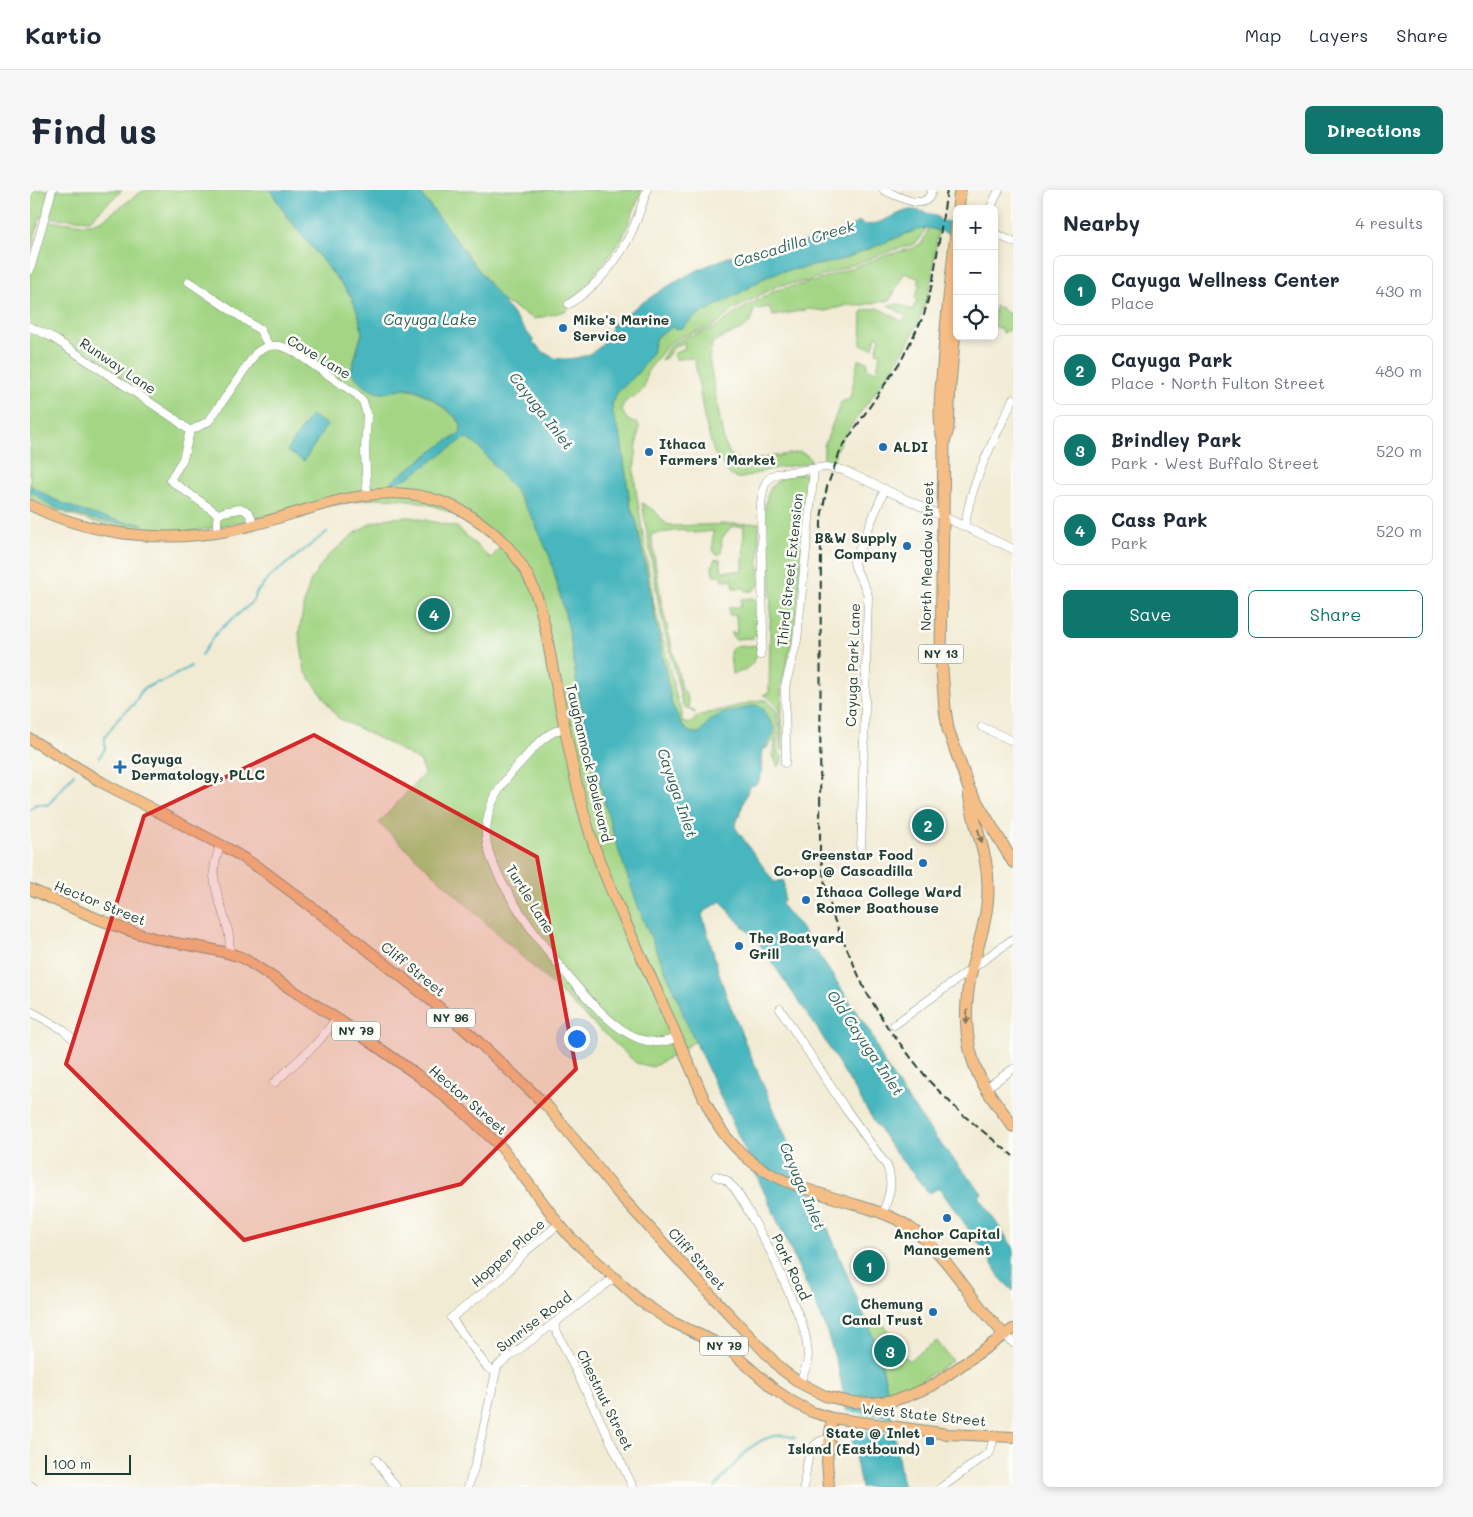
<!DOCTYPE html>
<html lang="en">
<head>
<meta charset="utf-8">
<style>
	body { margin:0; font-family:Mali,sans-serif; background:#f6f6f7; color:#1f2937 }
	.controls { position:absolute; right:15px; top:15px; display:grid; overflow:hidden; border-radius:8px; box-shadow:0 2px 8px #0003 }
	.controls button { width:45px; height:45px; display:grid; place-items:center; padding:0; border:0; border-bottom:1px solid #e0e1e3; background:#fff; color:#1f2937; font:25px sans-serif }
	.scale { position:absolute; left:15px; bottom:12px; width:86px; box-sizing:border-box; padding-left:5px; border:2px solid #1f3d34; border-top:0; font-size:14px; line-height:18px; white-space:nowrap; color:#1f3d34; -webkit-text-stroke:4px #fdfcf7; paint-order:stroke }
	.you { position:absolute; left:546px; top:848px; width:18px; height:18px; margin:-12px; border:4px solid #fff; border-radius:50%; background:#1a73e8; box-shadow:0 0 0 8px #1a73e833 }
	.badge { display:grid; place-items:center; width:32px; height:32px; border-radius:50%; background:#0f766e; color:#fff; font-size:16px; font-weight:700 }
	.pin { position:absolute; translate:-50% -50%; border:2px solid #fff; box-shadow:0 1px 5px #0006 }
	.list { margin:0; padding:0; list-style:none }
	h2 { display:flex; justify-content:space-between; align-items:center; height:65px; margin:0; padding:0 20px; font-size:21px }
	h2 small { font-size:16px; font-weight:400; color:#747a83 }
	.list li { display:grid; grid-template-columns:32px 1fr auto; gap:15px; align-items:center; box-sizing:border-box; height:70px; margin:0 10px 10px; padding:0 10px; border:1px solid #e0e1e3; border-radius:8px }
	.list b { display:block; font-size:19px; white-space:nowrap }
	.list p { margin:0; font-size:16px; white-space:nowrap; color:#747a83 }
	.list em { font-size:16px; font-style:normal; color:#747a83 }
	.actions { display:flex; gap:10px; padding:15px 20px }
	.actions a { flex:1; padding:11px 0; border:1px solid #0f766e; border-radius:8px; text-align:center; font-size:18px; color:#0f766e }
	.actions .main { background:#0f766e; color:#fff }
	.icon { flex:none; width:28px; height:28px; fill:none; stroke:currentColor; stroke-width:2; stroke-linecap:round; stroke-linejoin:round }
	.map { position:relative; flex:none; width:983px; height:1297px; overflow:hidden; border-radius:8px }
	header { display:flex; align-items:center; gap:30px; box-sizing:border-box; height:70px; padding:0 25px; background:#fff; border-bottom:1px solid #e0e1e3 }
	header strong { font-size:24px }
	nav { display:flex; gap:28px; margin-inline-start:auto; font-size:18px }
	.intro { display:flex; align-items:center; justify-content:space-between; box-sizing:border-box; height:120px; padding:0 30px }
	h1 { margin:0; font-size:35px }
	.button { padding:12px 22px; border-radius:8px; background:#0f766e; color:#fff; font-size:18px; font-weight:700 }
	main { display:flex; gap:30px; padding:0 30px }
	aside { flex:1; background:#fff; border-radius:8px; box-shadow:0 2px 8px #0003 }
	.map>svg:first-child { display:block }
	.green { fill:#a3d584; stroke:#61895c }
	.water { fill:#46b6be; stroke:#327a79 }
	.pier { fill:#f2ebd4 }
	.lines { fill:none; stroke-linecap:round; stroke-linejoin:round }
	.stream { stroke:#46b6be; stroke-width:2 }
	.minor-casing { stroke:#889484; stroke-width:9 }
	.major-casing { stroke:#889484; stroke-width:12 }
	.highway-casing { stroke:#889484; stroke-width:13 }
	.minor { stroke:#fff; stroke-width:8 }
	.major { stroke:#f6be87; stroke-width:10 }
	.highway { stroke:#f6be87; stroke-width:11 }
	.rail { stroke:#1f3d34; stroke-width:2; stroke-dasharray:8 4; stroke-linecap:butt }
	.oneway { fill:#807759 }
	.marked { fill:#d62828; fill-opacity:0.2; stroke:#d62828; stroke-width:4; stroke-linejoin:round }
	.poi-dot { fill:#1f6fb2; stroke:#fdfcf7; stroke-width:2 }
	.labels { text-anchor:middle; stroke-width:5; stroke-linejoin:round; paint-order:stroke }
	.shield { fill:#fdfcf7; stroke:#62766e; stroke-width:1 }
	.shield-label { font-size:12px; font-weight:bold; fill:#1f3d34 }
	.poi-label { font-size:14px; font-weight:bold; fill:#1f3d34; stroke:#fdfcf7; text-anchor:start }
	.street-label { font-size:14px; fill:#1f3d34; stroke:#fdfcf7 }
	.water-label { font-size:15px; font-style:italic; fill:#2b615d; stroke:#fdfcf7 }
</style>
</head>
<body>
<header>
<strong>Kartio</strong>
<nav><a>Map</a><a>Layers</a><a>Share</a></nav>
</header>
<div class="intro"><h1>Find us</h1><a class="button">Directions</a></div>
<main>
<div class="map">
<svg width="983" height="1297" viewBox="0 0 983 1297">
	<rect width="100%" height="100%" fill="#fdfcf7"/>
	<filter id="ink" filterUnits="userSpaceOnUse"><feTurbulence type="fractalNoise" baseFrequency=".02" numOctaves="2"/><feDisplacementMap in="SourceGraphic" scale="10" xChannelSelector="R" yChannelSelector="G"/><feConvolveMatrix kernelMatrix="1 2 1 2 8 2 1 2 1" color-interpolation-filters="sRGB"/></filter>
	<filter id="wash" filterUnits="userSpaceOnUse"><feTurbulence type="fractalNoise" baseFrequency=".0096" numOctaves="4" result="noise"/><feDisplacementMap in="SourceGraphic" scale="20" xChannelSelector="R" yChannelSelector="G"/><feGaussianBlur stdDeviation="1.12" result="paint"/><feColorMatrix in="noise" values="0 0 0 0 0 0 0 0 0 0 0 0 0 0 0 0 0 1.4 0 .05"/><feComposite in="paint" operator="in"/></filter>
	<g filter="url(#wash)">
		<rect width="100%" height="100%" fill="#f2ebd4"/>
		<path class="green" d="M 0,0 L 92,0 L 60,30 L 10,27 L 0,63 Z
			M 114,0 L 240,0 L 259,29 L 321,106 L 329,126 L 332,143 L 321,181 L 326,188 L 343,201 L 352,203 L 371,198 L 386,200 L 405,211 L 424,226 L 484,299 L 502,327 L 520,367 L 539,439 L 548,503 L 576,618 L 587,656 L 612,727 L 666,851 L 623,877 L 606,873 L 349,633 L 394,584 L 391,572 L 360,554 L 308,528 L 275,481 L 269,444 L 275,409 L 281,390 L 296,368 L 324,344 L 341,333 L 360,328 L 381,327 L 427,337 L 461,369 L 470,357 C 432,324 395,305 344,309 C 330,310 316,313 303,315 C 280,319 258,321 235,326 C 211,331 187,339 161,341 C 106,345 50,332 0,309 L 0,79 L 14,31 L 60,34 L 71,31 Z
			M 388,0 L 612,0 L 592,49 L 536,121 L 504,129 L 469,109 L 437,64 Z
			M 896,38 L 890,49 L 882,55 L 863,60 L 778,91 L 747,96 L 705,119 L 682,137 L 653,146 L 640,152 L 617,182 L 614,198 L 609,204 L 598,209 L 593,215 L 592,221 L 596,228 L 601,232 L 607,233 L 609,236 L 604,282 L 606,300 L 624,414 L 648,513 L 652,522 L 652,529 L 655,533 C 661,535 664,531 667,526 L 730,510 L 737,510 L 747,522 L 747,561 L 752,566 L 752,572 L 748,577 L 743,565 L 745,551 L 743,551 L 736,559 L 740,553 L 680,530 L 670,543 C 651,546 650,527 642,515 L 607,334 L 600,315 L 591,249 L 583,225 L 582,214 L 587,203 L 597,193 L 626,147 L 642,137 L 652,138 L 664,127 L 717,99 L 732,89 L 748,82 L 774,78 L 811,70 L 886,40 Z
			M 899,38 L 908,41 C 904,69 902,97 892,123 C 875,169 839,208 812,249 L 806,260 L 803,272 L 797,271 L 794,269 L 794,256 L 811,212 L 820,209 L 828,170 L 838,172 L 837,179 L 847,181 L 850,163 L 846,162 L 850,147 L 846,146 L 843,158 L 831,155 L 832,121 L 848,118 L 873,132 L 876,126 L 858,115 L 869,114 L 882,120 L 887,111 L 885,109 L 890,94 L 888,93 L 890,89 L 874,83 L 860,110 L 833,115 L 817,115 L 796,121 L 780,119 L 743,126 L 739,117 L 723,120 C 725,144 695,141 682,154 L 679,169 L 694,252 L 700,264 L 709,270 L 716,271 L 770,262 L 777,265 L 781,269 L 779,273 L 774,274 L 741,279 L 712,288 L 707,288 L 700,285 L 684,263 L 674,227 L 665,171 L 662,168 L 645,169 L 643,167 L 645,163 L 654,159 L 655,152 L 643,158 L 636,168 L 631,170 L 641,154 L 657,147 L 683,139 L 707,122 L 746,100 L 783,92 L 857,65 L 883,58 L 892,53 Z
			M 965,116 L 972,118 L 973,121 L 983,125 L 983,138 L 973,143 L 971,139 L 964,136 Z
			M 778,284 L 779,286 L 766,433 L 751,497 L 753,561 L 750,559 L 749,518 L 737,506 L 733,505 L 739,503 L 741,383 C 730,369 731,310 742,296 C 752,286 765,283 778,284 Z
			M 612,313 L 625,321 L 636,334 L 645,336 L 729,333 L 729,394 C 726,400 722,402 716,401 L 713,398 L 703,398 L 702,390 L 692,390 L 692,386 L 684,385 L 682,378 L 684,370 L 690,369 L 692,381 L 713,381 L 714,336 L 701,337 L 692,348 L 691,363 L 689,364 L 686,364 L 683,360 L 683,341 L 665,343 L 655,340 L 621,344 L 631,411 L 652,499 L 658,508 L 659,518 L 665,522 L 665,523 L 653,516 L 629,416 Z
			M 723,408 C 733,414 729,431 729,442 L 723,448 L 705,449 L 700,443 L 707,443 L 706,425 L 699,425 L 699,417 L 711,417 L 711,409 Z
			M 727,455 C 730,470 717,482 702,484 L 700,462 L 703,457 Z
			M 849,1128 L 878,1171 L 907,1151 L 922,1171 L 880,1198 L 858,1204 L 851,1169 L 838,1133 Z"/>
		<path class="water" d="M 240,0 L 388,0 C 427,50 464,102 504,151 L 503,152 C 508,158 518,166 525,168 C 537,171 558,167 567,159 C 574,153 578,145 582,136 L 581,135 C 620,106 658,81 704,65 C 728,58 755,57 780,50 C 797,46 814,39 830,32 C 841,42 867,21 881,20 C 891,20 899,24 908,27 L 909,30 L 927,34 L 927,46 L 899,38 L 886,40 L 811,70 L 774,78 L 748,82 L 732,89 L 717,99 L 664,127 L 652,138 L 645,139 L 642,137 L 626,147 L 622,163 L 608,183 L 587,203 L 582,214 L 583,225 L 591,249 L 600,315 L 607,334 L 642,515 C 650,527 651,546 670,543 L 680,530 L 691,524 L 726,515 L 733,518 L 744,538 L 743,546 L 733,561 L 731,579 L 733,580 L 728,593 L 719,597 L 705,637 L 744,692 L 747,692 L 751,690 L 754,691 L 754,710 L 751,714 L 771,738 L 840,842 L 855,875 L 874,904 L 908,951 L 952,1003 L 948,1006 L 983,1057 L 983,1101 L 970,1088 L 956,1063 L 909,998 L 899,1003 L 863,960 L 845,933 L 789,841 L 728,752 L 702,725 L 691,711 L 674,722 L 672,725 C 682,754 688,786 700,815 C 722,870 746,925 770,979 L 773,981 L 773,985 L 796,1034 L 846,1154 L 856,1194 L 873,1297 L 831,1297 L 809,1181 L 794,1133 L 654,827 L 646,803 L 643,802 L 644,799 L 612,727 L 587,656 L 576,618 L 548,503 L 539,439 L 520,367 L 502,327 L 484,299 L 448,256 L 435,248 L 379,287 L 367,292 L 361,296 L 357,296 L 366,288 L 415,252 L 430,244 L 431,233 C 421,222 398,203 383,199 C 372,196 364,202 353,203 C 341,204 327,190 321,182 L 332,143 L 329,126 L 321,106 L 259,29 Z
			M 281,225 L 297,235 L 274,271 L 257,261 Z
			M 0,295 C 30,315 59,325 95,332 C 101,333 108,332 114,334 C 92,337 43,326 23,316 C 15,312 8,306 0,301 Z"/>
		<path class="pier" d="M 814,1221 L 864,1228 L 867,1245 L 817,1237 Z"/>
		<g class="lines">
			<path class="stream" d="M 171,465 L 188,441 L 218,416 L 225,408 L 226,403 L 241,386 L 297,342
				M 69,568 L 75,559 L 75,547 L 89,527 L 104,514 L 112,500 L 125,493 L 132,492 L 161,476
				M 0,619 L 6,614 L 18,615 L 44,584
				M 685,1297 C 707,1274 728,1235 765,1248"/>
		</g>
	</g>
	<g filter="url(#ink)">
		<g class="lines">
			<defs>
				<path id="minor" d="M 854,0 C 868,6 897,24 902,0
					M 960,19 L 969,0
					M 964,43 L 983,52
					M 0,80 L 22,0
					M 159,92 L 230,140 L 239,156
					M 539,114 C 564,98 583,77 597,51 C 606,35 611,17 617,0
					M 0,137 L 20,146 L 145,229 L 160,241
					M 188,324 L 140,290 L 153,269 L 160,241 L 179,231 L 226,163 C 238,153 250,154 263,161 L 326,204 L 333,211 L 337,225 L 335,260 L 337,304
					M 935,336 C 941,290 964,251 983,209
					M 188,342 C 185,324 187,322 205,320 C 208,319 213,318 216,321 C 221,323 222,330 223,335
					M 730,465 L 733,447 L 731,314 C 733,300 733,290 746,284 L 796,277 L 813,280 L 983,359
					M 952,537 L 983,551
					M 535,538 C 515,542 504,558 491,572 C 471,593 456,614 456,645 C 457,690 537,790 570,821 C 581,832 596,844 610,849 C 623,854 635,853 647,847
					M 755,573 L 756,564 L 755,497 L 767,450 L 784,279
					M 190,654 C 188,664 183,675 184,685 C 185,712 203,736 199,763
					M 831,662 L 838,406 C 835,392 825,383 824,372 L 855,299
					M 750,819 L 815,918 L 857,976 C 864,994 859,1005 853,1023
					M 0,821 L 32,839 L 42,848
					M 864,835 L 983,749
					M 244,893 L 287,853 L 307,828
					M 956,898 L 983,879
					M 686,986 L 696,990 L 705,999 L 715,1015 L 742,1064 L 772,1133 L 776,1148 L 778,1164 L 777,1174 L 770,1193
					M 523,1134 L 603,1297
					M 975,1145 L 983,1153
					M 465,1182 L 457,1177 L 421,1128 L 471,1089 L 495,1062 L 529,1034
					M 346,1270 L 366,1297
					M 0,1295 L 3,1297
					M 438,1297 L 446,1272 L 467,1177 L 471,1173 L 584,1088
					M 774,1297 C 777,1279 775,1252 798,1249
					M 912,1297 L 960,1262 L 964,1246"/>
				<path id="major" d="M 0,315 C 59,345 132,353 197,341 C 279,326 354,276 436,323 C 461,338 484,359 498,386 C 513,415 517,448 523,480 C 535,536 544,593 561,647 C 578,699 604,749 626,799 C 638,826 650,854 662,881 C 670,899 677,918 688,935 C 722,988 771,997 827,1015 C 844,1020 860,1025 875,1034 C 918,1062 939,1110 975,1145
					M 0,549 L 73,593 L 197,658 L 231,679 L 319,745 L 397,807 L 441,845 L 519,918 L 587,1002 L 681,1105 L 751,1179 L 770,1193 L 795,1206 L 820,1212 L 843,1213 L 865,1210 L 878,1206 L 902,1196 L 983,1139
					M 0,699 C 41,717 81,737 124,748 C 153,756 185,757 213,768 L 312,832 L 386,884 L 432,920 L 472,958 L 529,1034 L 540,1047 L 610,1111 L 640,1131 L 696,1157 L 745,1200 L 763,1212 L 782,1222 L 802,1228 L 918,1244 L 983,1247
					M 799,1297 L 797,1271 L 802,1228"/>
				<path id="highway" d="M 928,19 L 930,0
					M 927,35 C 922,82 916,129 913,177 C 911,202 907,229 914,253 L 911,466 L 915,519 L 918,539 L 939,599 L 983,672
					M 914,253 L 918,239 L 920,194 L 927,120
					M 939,603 C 943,637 959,664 958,699 C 958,726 949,752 942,778 C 934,814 933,852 949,886 C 958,904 971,920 983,936"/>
			</defs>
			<use href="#minor" class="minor-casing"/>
			<use href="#major" class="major-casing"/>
			<use href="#highway" class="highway-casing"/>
			<use href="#minor" class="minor"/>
			<use href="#major" class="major"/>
			<use href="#highway" class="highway"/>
			<path class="rail" d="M 917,0 L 903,90 L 894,125 L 872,169 L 811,259 L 797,297 L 791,328 L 790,661 L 795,695 L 804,729 L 835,800 L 858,838 L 900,892 L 932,924 L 983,966"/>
		</g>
		<defs><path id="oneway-solid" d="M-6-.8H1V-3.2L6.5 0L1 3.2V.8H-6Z" transform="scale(1.25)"/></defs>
		<g class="oneway">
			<use href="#oneway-solid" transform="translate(950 646) rotate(73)"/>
			<use href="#oneway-solid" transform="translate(937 827) rotate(91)"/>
		</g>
	</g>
	<path class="marked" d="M 284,545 L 507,667 L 546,879 L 431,994 L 214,1050 L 36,874 L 114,626 Z"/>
	<g class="poi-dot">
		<circle cx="533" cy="138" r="5"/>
		<circle cx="853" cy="257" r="5"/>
		<circle cx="619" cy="262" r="5"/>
		<circle cx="877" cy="356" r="5"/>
		<path d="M87.5 569.5h5v5h5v5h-5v5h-5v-5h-5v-5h5z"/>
		<circle cx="893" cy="673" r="5"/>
		<circle cx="776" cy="710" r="5"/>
		<circle cx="709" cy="756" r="5"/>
		<circle cx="917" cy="1028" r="5"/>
		<circle cx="903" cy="1122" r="5"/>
		<rect x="895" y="1246" width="10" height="10" rx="2.5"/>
	</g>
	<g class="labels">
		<g class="shield">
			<rect x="888.5" y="454.5" width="45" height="19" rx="4"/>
			<rect x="397" y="818.5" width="48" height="19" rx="4"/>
			<rect x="302" y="831.5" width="48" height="19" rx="4"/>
			<rect x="670" y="1146.5" width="48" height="19" rx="4"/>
		</g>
		<g class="shield-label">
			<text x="911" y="468">NY 13</text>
			<text x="421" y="832">NY 96</text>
			<text x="326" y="845">NY 79</text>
			<text x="694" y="1160">NY 79</text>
		</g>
		<g class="poi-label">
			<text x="543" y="135">Mike's Marine<tspan x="543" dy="16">Service</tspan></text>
			<text x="629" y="259">Ithaca<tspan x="629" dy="16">Farmers' Market</tspan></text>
			<text x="863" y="262">ALDI</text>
			<text x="867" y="353" text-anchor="end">B&amp;W Supply<tspan x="867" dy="16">Company</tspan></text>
			<text x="101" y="574">Cayuga<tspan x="101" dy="16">Dermatology, PLLC</tspan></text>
			<text x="883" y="670" text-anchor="end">Greenstar Food<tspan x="883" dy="16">Co+op @ Cascadilla</tspan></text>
			<text x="786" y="707">Ithaca College Ward<tspan x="786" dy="16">Romer Boathouse</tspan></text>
			<text x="719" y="753">The Boatyard<tspan x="719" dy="16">Grill</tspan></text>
			<text x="917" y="1049" text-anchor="middle">Anchor Capital<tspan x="917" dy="16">Management</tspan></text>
			<text x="893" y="1119" text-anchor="end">Chemung<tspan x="893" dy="16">Canal Trust</tspan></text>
			<text x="890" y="1248" text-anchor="end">State @ Inlet<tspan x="890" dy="16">Island (Eastbound)</tspan></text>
		</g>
		<g class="street-label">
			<text transform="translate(289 167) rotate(31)" y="5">Cove Lane</text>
			<text transform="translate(88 176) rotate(34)" y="5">Runway Lane</text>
			<text transform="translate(897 366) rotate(-89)" y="5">North Meadow Street</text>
			<text transform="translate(760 380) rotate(-84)" y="5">Third Street Extension</text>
			<text transform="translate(823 475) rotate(-88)" y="5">Cayuga Park Lane</text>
			<text transform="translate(559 573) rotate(77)" y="5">Taughannock Boulevard</text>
			<text transform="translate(500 709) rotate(58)" y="5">Turtle Lane</text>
			<text transform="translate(70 713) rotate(22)" y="5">Hector Street</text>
			<text transform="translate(383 779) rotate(39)" y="5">Cliff Street</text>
			<text transform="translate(438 910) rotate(41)" y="5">Hector Street</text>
			<text transform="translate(478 1063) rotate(-42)" y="5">Hopper Place</text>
			<text transform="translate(667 1069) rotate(48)" y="5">Cliff Street</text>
			<text transform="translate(761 1077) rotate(65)" y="5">Park Road</text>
			<text transform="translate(504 1132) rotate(-37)" y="5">Sunrise Road</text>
			<text transform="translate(575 1210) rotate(64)" y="5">Chestnut Street</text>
			<text transform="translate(894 1225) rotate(6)" y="5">West State Street</text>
		</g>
		<g class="water-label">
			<text transform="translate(764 54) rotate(-17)" y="5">Cascadilla Creek</text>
			<text x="400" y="135">Cayuga Lake</text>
			<text transform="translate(511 221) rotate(52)" y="5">Cayuga Inlet</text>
			<text transform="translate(647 603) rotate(71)" y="5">Cayuga Inlet</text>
			<text transform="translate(835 853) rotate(56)" y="5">Old Cayuga Inlet</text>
			<text transform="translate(772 996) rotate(67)" y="5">Cayuga Inlet</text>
		</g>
	</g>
</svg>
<div class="controls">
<button>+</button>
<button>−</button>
<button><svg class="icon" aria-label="locate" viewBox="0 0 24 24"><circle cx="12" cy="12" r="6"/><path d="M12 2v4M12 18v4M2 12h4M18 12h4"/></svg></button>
</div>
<div class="scale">100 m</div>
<div class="you"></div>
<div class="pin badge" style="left:839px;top:1076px">1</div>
<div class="pin badge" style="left:898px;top:635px">2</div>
<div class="pin badge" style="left:860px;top:1161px">3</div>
<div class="pin badge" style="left:404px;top:424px">4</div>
</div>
<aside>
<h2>Nearby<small>4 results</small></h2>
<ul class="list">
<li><span class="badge">1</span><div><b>Cayuga Wellness Center</b><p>Place</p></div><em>430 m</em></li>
<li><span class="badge">2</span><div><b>Cayuga Park</b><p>Place · North Fulton Street</p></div><em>480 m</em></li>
<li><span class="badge">3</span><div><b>Brindley Park</b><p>Park · West Buffalo Street</p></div><em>520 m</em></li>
<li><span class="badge">4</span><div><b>Cass Park</b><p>Park</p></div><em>520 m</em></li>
</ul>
<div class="actions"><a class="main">Save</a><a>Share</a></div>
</aside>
</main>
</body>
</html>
